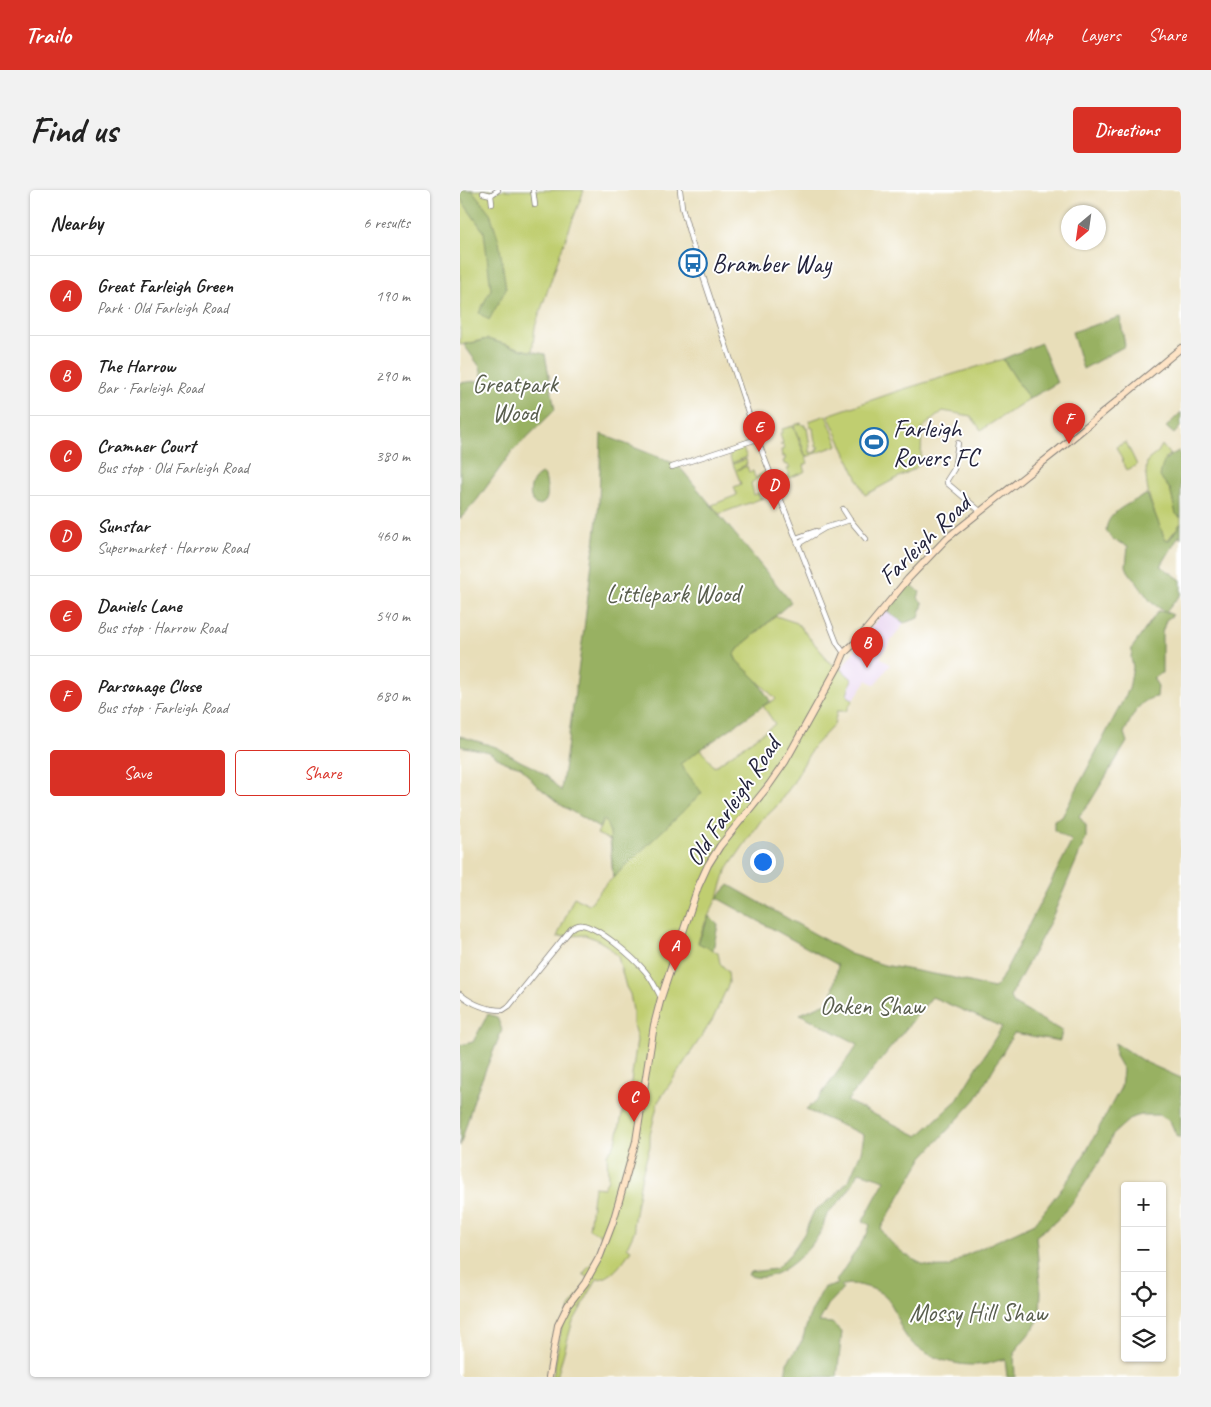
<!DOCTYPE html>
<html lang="en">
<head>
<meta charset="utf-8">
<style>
	body { margin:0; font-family:Caveat,sans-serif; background:#f2f2f2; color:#222 }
	.controls { position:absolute; right:15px; bottom:15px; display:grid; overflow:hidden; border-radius:5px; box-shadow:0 1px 4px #0004 }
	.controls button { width:45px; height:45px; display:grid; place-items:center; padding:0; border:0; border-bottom:1px solid #e0e0e0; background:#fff; color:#222; font:25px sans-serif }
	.compass { position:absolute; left:601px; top:15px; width:45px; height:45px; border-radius:50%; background:#fff; box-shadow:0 1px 4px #0004; rotate:209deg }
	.you { position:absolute; left:302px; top:671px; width:18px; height:18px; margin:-12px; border:4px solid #fff; border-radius:50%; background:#1a73e8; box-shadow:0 0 0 8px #1a73e833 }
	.badge { display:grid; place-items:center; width:32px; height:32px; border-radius:50%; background:#d93025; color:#fff; font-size:16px; font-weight:700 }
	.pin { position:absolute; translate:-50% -41px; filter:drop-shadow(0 1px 2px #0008) }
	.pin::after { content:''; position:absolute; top:26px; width:18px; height:15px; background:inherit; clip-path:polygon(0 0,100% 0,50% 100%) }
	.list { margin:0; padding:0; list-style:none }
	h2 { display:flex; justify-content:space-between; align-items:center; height:65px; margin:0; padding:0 20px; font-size:21px }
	h2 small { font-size:16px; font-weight:400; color:#767676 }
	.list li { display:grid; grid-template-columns:32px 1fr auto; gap:15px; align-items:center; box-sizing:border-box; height:80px; padding:0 20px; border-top:1px solid #e0e0e0 }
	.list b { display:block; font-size:19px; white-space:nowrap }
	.list p { margin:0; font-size:16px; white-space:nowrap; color:#767676 }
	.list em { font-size:16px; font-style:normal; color:#767676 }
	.actions { display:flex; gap:10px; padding:15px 20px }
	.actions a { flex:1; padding:11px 0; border:1px solid #d93025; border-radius:5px; text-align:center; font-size:18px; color:#d93025 }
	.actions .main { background:#d93025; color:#fff }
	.icon { flex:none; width:28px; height:28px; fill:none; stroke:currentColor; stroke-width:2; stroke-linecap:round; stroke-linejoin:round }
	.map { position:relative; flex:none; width:721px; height:1187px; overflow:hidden; border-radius:5px }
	header { display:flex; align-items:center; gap:30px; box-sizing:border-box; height:70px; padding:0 25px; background:#d93025; color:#fff }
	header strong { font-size:24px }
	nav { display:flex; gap:28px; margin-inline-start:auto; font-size:18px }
	.intro { display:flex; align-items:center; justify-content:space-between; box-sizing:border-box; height:120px; padding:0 30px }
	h1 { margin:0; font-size:35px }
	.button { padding:12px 22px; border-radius:5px; background:#d93025; color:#fff; font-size:18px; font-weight:700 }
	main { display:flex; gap:30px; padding:0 30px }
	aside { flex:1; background:#fff; border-radius:5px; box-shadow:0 1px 4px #0004 }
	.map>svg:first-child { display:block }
	.built { fill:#e7d2ef }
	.green { fill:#c0ce70; stroke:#717856 }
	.forest { fill:#98b162; stroke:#5d6a4e; fill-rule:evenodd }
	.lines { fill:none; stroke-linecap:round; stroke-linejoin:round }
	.street-casing { stroke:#85807a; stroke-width:6 }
	.secondary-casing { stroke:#85807a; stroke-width:8 }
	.street { stroke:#fff; stroke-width:4.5 }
	.secondary { stroke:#fee4c6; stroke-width:6 }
	.labels { text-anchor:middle; stroke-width:4; stroke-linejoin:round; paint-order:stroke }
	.poi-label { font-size:25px; fill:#22223b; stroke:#fff; text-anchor:start }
	.park-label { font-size:25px; fill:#595e4e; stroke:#fff }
	.street-label { font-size:25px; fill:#22223b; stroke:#fff }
</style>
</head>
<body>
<header>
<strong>Trailo</strong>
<nav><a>Map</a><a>Layers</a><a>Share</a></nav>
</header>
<div class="intro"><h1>Find us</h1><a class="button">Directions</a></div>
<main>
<aside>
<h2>Nearby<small>6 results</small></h2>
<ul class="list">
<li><span class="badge">A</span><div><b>Great Farleigh Green</b><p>Park · Old Farleigh Road</p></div><em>190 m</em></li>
<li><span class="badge">B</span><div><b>The Harrow</b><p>Bar · Farleigh Road</p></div><em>290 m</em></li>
<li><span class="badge">C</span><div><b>Cramner Court</b><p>Bus stop · Old Farleigh Road</p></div><em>380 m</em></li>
<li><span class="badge">D</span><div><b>Sunstar</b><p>Supermarket · Harrow Road</p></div><em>460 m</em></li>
<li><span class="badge">E</span><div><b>Daniels Lane</b><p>Bus stop · Harrow Road</p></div><em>540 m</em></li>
<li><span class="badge">F</span><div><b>Parsonage Close</b><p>Bus stop · Farleigh Road</p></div><em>680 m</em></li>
</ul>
<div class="actions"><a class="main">Save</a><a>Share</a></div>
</aside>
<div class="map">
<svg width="721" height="1187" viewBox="0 0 721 1187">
	<rect width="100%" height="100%" fill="#fff"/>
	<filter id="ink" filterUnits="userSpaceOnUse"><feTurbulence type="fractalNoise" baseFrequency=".02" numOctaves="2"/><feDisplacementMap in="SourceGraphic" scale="10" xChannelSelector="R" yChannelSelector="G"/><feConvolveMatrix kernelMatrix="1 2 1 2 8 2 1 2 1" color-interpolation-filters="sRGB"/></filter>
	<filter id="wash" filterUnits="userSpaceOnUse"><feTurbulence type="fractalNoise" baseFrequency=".0096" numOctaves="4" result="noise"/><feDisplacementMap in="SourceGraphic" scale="20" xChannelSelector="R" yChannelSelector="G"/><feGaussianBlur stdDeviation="1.12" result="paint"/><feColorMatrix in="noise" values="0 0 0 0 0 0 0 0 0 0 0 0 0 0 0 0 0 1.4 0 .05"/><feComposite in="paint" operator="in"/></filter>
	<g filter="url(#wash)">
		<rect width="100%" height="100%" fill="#e8deb9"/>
		<path class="built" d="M 425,420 L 444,433 L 421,465 L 421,468 L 430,475 L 415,495 L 407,490 L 393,510 L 387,505 L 392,489 L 381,479 L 401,452 L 401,450 Z"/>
		<path class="green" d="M 0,0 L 124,0 L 101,61 L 75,137 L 72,162 L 27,149 L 0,155 Z
			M 543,169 L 569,209 L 521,240 L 511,226 L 483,221 L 462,238 L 461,266 L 464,271 L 454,279 L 405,305 L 368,225 L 441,200 Z
			M 366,225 L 378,255 L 346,267 L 339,247 L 340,247 L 338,247 L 334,235 L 341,233 L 342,235 L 345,235 L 345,238 L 347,238 L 350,257 L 349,258 L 350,258 L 350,263 L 356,262 L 356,260 L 358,259 L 358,256 L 355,256 L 357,252 L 355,252 L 353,238 L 350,237 L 349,231 Z
			M 333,236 L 348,273 L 344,275 L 345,280 L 344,282 L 326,289 L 326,287 L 330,285 L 327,279 L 330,278 L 328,275 L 324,274 L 323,271 L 325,270 L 325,266 L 322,267 L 321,260 L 324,259 L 323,255 L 320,255 L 323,253 L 320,244 L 322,243 L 322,239 Z
			M 666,252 L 677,275 L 667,280 L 656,257 Z
			M 702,255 L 710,265 L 706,267 L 706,294 C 715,304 711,320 721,328 L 721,333 L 707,351 L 705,349 C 694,322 683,300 687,271 L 698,262 Z
			M 282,257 L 287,267 L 272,273 L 268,262 Z
			M 286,269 L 287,274 L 277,280 L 287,276 L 289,282 L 293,281 L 295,288 L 306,281 L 307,285 L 298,288 L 291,293 L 294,305 L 298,303 L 300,308 L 303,308 L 259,324 L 252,315 L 277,305 L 274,297 L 281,294 L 273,274 Z
			M 316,426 L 337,433 L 365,466 L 366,470 L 381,479 L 392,489 L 387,505 L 393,510 L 386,521 L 377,521 L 374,535 L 353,557 L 332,595 L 315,618 L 300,632 L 266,681 L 259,704 L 245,733 L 238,752 L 258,763 L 260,773 L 268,782 L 269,793 L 253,829 L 198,912 L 190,945 L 190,956 L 182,984 L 173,1035 L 175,1040 L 167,1057 L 171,1060 C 163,1072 152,1089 137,1089 L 112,1134 L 97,1187 L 93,1187 L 102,1134 L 111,1116 L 130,1089 L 123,1084 C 130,1074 147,1058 141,1045 L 129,1039 L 134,997 L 144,998 L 148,989 L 147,964 L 153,957 L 157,948 L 166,906 L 171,892 L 177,850 L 173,834 L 173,821 L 170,804 L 166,797 L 158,767 L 149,757 L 136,749 L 125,745 L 97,747 L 114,707 L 129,715 L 143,697 L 153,688 L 150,650 L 137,644 L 144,629 L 182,599 L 241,559 L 254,577 L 315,534 L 303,516 L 316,509 L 277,471 L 274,465 L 280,457 Z"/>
		<path class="forest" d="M 0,0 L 12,0 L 30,23 L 39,51 L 46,99 L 29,130 L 19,123 L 31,99 L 24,42 L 0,8 Z
			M 660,127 L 665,156 L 623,179 L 612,142 Z
			M 27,149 L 64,160 L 85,164 L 95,220 L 51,263 L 17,310 L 0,329 L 0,193 L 23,190 L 20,177 L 4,155 Z
			M 581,153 L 597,193 L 569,209 L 543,169 Z
			M 721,222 L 721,236 L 714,244 L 706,237 Z
			M 141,244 L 218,275 L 331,412 L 280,457 L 274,465 L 277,471 L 297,490 L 310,511 L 220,574 L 242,603 L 153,688 L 150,643 L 145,630 L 143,630 L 139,638 L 101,615 L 75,594 L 61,577 L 44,572 L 29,562 L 0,556 L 0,546 L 36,557 L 62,572 L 75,578 L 88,587 L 101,601 L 124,439 L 139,313 Z
			M 719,261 L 721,267 L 721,328 L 716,324 L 710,299 L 700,287 C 703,270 705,268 719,261 Z
			M 82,284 L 85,286 C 87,297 92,316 76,315 C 66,307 70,288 82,284 Z
			M 687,304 L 705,349 L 709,350 L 721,333 L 721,349 L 719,346 L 701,376 L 721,390 L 721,404 L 706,422 L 713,425 L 706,430 L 702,443 L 702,483 L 693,488 L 698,496 L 697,507 C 678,509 672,528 664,543 L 667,552 L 629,614 L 619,626 L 626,636 L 626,648 L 591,730 L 550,807 L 554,814 L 602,841 L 600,851 L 554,843 L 516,909 L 463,967 L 421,1038 C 427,1053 453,1072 468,1076 C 474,1078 482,1077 489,1077 L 504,1066 L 575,1033 L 610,987 L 627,960 L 661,897 L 663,880 L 655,866 L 655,853 L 685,872 L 721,888 L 721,947 L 717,947 L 710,931 L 699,925 L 681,925 L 671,928 L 653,944 L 645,963 L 613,1012 L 596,1031 L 576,1046 L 581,1103 L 580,1121 L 578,1131 L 573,1139 L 554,1162 L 555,1187 L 547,1187 L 545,1169 C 539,1170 532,1173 526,1174 C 502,1178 472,1170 453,1154 C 430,1134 443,1105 403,1096 C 395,1094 388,1093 381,1096 L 383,1099 L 368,1115 L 359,1132 L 372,1133 L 382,1142 L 377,1187 L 325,1187 L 327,1173 L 342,1151 L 349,1127 L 364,1097 L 369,1097 L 378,1094 L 376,1091 L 407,1044 L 410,1035 L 403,1031 L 425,990 L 399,982 C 394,992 388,1002 380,1011 C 377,1015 372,1018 369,1022 C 364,1028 364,1037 360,1043 C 348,1063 314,1097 288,1085 L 290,1082 L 316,1079 L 331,1063 L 344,1044 L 354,1021 L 375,1006 L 389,990 L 401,962 L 404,945 L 346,920 L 358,909 L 398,854 L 340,824 L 371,811 L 378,775 L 257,708 L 269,695 L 390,764 L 424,775 L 490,787 L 533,798 L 538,795 L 612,651 L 594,640 L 594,631 L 602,627 L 669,499 L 673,477 L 671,468 L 672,458 L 698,421 L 705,422 L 691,412 L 668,381 L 666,376 L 668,356 L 652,349 L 646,341 C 647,320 672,313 687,304 ZM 472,807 L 542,837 L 496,911 L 458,946 L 387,911 Z
			M 448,393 L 460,402 L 458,408 L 463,413 L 459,428 L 444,433 L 425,420 Z
			M 249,726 L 258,735 L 253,760 L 238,753 Z
			M 28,824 L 37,827 L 42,840 L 15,906 L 0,956 L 0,855 L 13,852 Z"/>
	</g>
	<g filter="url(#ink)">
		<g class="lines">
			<defs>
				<path id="street" d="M 73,0 L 75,15
					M 220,0 L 222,17 L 233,56 L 297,249 L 377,453 L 384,463
					M 23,3 L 31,5 L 38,0
					M 31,5 L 32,14
					M 498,253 L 494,279 L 487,290 L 487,293 L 520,321
					M 212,277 L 297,249
					M 383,319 L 390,330 L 406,349
					M 336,348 L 356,341
					M 338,354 L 365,338 L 390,330
					M 0,804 C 12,814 27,820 43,820 L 49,816 L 111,739 C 114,737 118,734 122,735 C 139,737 174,768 185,781 C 192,789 196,798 201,808"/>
				<path id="secondary" d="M 89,1187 L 98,1135 L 108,1115 L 125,1093 L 140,1066 L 153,1032 L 176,951 L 194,835 L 201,808 L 238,697 L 248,675 L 260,656 L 309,595 L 325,572 L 379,475 L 384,463 L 396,452 L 448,389 L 487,348 L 598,260 L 721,158"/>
			</defs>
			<use href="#street" class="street-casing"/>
			<use href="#secondary" class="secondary-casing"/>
			<use href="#street" class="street"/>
			<use href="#secondary" class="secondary"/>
		</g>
	</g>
	<defs>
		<symbol id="bus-ring" viewBox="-11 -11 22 22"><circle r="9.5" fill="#fff" stroke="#1f6fb2" stroke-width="1.5"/><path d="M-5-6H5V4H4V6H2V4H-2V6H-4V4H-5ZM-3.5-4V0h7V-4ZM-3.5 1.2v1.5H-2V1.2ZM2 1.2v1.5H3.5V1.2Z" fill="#1f6fb2"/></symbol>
		<symbol id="stadium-ring" viewBox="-11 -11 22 22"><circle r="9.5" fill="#fff" stroke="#1f6fb2" stroke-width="1.5"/><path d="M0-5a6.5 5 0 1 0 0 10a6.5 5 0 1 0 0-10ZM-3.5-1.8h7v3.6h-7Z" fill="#1f6fb2"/></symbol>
	</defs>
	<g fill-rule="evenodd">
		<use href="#bus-ring" x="217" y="57" width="32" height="32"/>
		<use href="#stadium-ring" x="398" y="236" width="32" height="32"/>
	</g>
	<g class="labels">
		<g class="poi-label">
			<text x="252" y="82">Bramber Way</text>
			<text x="433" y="247">Farleigh<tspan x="433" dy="29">Rovers FC</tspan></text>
		</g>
		<g class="park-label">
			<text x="55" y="202">Greatpark<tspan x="55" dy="29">Wood</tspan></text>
			<text x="213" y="412">Littlepark Wood</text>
			<text x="412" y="824">Oaken Shaw</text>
			<text x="518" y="1131">Mossy Hill Shaw</text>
		</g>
		<g class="street-label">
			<text transform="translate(464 349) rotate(-44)" y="9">Farleigh Road</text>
			<text transform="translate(272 611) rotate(-56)" y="9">Old Farleigh Road</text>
		</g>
	</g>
</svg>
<div class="controls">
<button>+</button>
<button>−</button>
<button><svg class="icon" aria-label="locate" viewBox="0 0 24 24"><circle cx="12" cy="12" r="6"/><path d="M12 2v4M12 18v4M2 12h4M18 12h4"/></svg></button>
<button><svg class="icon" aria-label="layers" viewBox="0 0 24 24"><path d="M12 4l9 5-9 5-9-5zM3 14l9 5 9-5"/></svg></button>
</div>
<svg class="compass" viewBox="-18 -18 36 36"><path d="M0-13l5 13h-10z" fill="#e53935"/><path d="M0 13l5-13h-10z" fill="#767676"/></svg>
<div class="you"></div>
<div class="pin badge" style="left:215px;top:781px">A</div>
<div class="pin badge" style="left:407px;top:478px">B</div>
<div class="pin badge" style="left:174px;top:932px">C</div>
<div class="pin badge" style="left:314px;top:320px">D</div>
<div class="pin badge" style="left:299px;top:262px">E</div>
<div class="pin badge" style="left:609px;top:254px">F</div>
</div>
</main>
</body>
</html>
